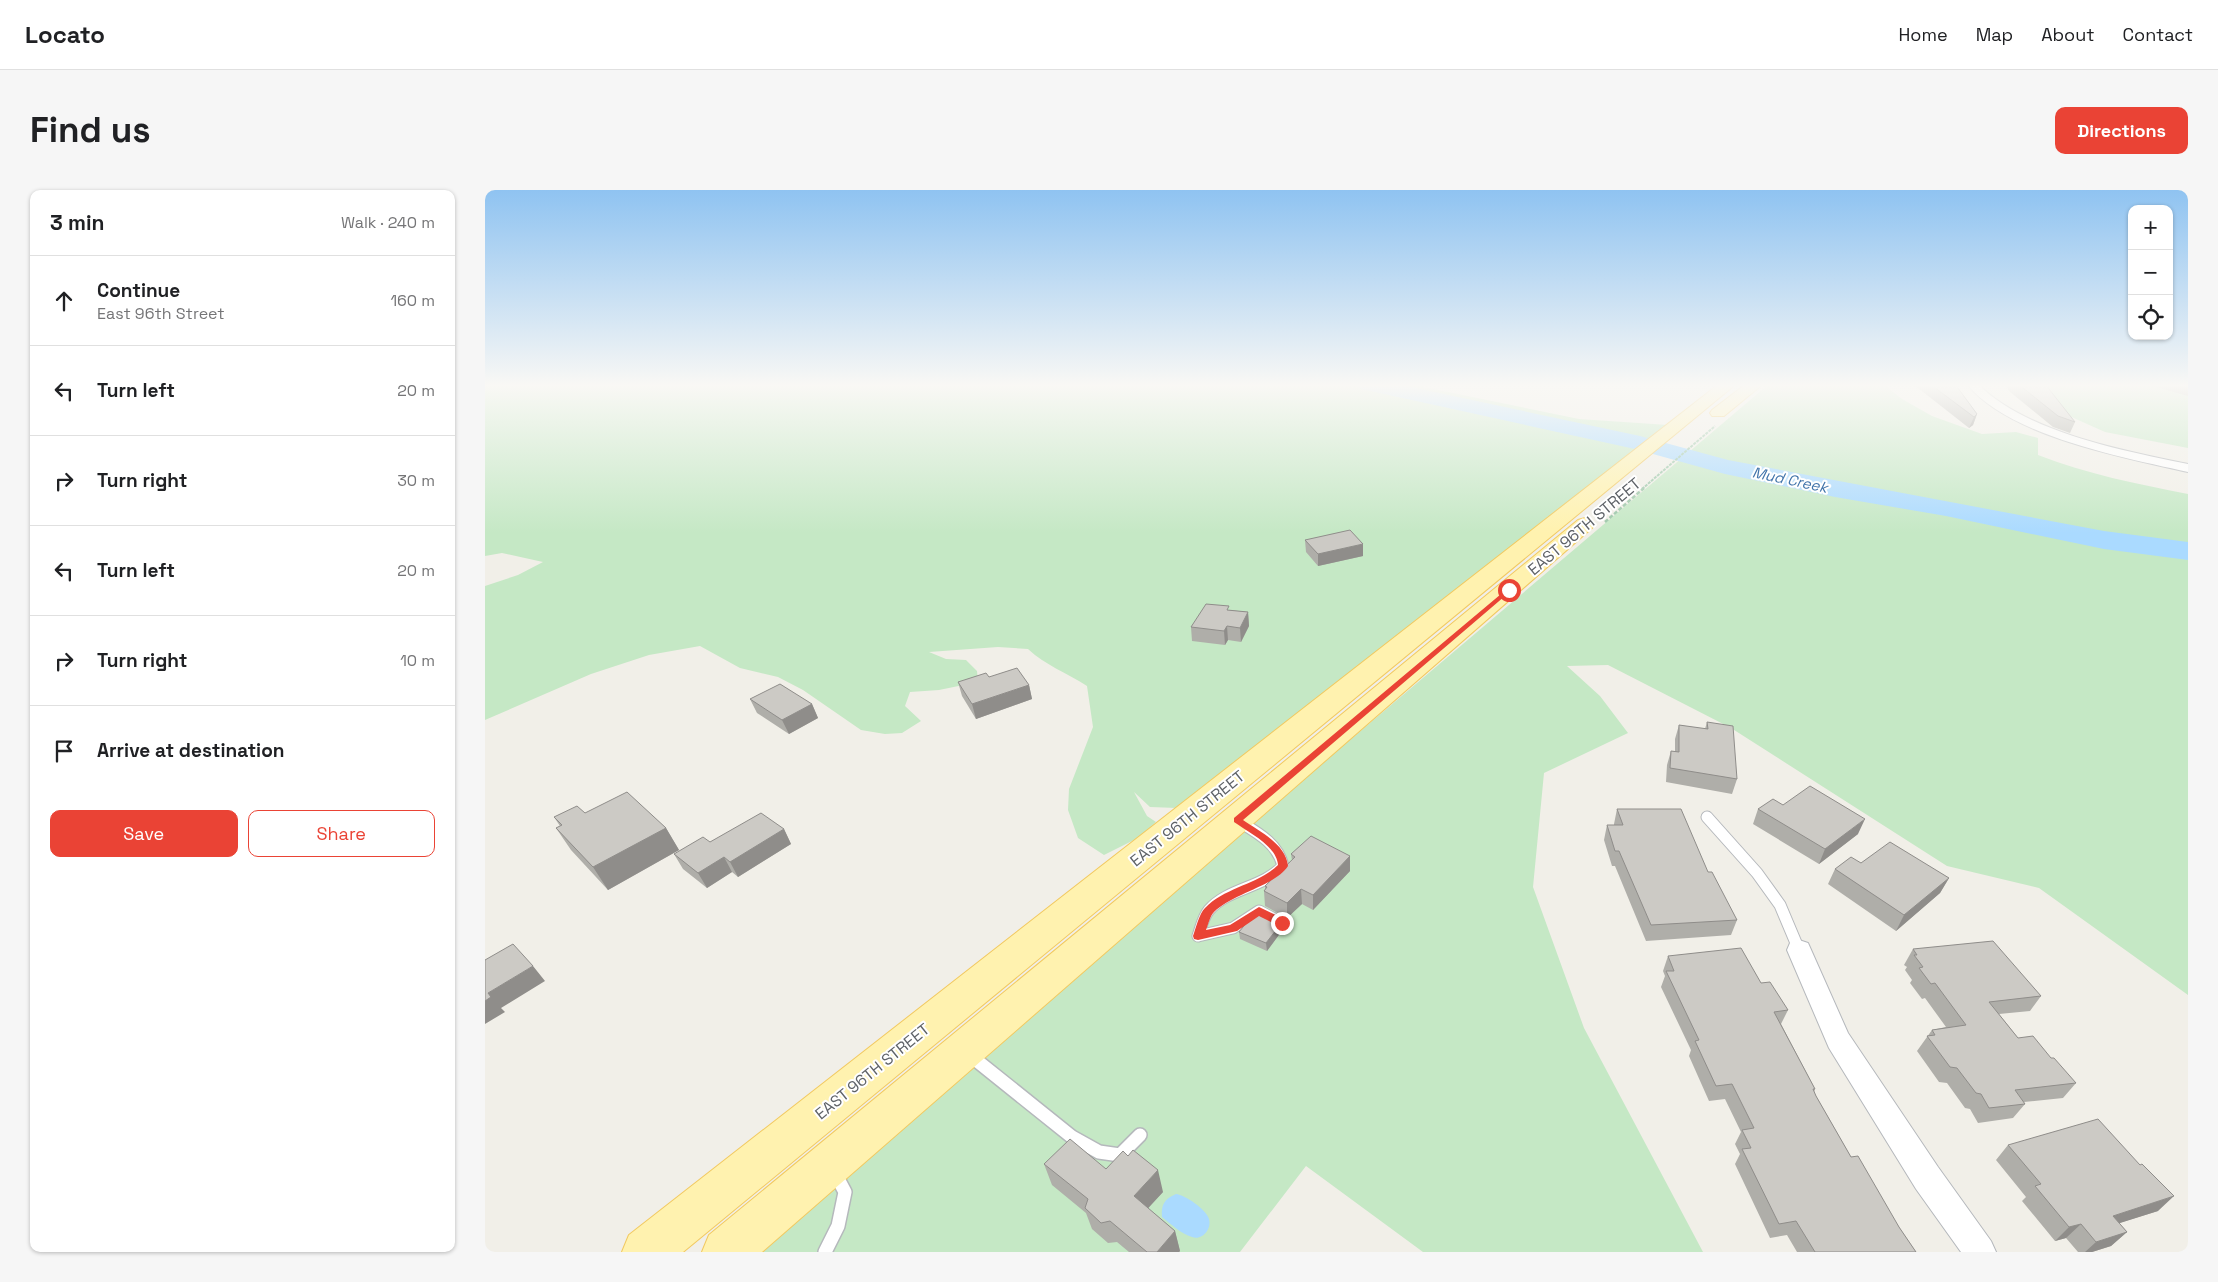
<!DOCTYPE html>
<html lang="en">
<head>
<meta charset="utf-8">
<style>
	body { margin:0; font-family:"Space Grotesk",sans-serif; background:#f6f6f6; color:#202124 }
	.controls { position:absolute; right:15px; top:15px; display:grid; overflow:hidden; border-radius:10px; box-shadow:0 1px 4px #0004 }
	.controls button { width:45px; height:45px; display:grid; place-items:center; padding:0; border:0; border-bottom:1px solid #e0e0e0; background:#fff; color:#202124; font:25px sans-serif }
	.stop { position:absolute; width:15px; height:15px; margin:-11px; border:4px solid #ea4335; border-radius:50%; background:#fff }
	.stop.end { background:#ea4335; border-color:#fff; box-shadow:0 1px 5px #0008 }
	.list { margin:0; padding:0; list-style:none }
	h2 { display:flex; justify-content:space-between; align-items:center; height:65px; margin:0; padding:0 20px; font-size:21px }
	h2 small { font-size:16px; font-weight:400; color:#757577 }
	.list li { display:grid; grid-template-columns:32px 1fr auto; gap:15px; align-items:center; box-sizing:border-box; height:90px; padding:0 20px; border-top:1px solid #e0e0e0 }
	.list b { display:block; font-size:19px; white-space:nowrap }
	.list p { margin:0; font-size:16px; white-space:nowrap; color:#757577 }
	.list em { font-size:16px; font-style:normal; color:#757577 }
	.actions { display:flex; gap:10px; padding:15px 20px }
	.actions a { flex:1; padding:11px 0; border:1px solid #ea4335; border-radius:10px; text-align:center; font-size:18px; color:#ea4335 }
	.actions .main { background:#ea4335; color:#fff }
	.icon { flex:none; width:28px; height:28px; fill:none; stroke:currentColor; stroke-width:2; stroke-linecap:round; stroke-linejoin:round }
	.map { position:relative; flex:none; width:1703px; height:1062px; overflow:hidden; border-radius:10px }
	header { display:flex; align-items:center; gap:30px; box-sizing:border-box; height:70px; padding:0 25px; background:#fff; border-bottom:1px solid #e0e0e0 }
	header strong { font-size:24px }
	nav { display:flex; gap:28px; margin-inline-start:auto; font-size:18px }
	.intro { display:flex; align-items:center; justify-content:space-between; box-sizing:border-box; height:120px; padding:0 30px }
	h1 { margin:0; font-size:35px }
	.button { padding:12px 22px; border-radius:10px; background:#ea4335; color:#fff; font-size:18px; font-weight:700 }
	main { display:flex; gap:30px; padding:0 30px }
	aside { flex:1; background:#fff; border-radius:10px; box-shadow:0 1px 4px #0004 }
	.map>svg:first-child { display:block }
	.green { fill:#c5e8c5 }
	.water { fill:#aadaff }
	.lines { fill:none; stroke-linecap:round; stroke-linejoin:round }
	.river { fill:#aadaff; fill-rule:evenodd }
	.service-far1-casing { stroke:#b5b8bc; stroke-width:13 }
	.service-casing { stroke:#b5b8bc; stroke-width:16 }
	.minor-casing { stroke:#b5b8bc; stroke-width:2 }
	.primary-casing { stroke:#f2c960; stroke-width:2 }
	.path-far1 { stroke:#9cc7a9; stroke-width:2; stroke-dasharray:3 1; stroke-linecap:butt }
	.path { stroke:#9cc7a9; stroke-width:2.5; stroke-dasharray:4 2; stroke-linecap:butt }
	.service-far1 { stroke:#fff; stroke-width:11 }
	.service { stroke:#fff; stroke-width:13 }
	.minor { fill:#fff; fill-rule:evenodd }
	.primary { fill:#fff2af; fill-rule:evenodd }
	.wall { fill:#afaea9 }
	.shaded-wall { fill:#8f8d8a }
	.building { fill:#cccac5; stroke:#8f8d8a }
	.route { fill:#ea4335 }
	.labels { text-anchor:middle; stroke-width:4; stroke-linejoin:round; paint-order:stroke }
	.far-water-label { font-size:15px; font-style:italic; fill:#4174aa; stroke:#fff }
	.street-label { font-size:16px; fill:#5f6368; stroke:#fff }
</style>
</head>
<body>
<header>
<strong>Locato</strong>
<nav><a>Home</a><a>Map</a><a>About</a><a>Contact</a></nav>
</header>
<div class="intro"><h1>Find us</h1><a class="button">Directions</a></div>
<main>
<aside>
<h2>3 min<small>Walk · 240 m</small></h2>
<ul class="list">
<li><svg class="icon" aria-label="ahead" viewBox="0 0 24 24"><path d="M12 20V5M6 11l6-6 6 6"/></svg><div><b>Continue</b><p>East 96th Street</p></div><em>160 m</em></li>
<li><svg class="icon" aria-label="left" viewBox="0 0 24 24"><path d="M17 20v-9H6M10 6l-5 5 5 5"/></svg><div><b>Turn left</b></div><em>20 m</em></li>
<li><svg class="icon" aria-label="right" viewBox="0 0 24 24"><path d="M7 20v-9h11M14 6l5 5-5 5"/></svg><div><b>Turn right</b></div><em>30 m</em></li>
<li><svg class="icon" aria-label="left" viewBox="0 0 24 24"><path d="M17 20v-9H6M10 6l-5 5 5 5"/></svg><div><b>Turn left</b></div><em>20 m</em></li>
<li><svg class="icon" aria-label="right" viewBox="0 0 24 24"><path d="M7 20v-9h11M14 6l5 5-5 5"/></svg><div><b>Turn right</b></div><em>10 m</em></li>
<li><svg class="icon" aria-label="arrive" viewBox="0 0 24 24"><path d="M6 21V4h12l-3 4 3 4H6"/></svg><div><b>Arrive at destination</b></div></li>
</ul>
<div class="actions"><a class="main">Save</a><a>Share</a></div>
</aside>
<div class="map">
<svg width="1703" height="1062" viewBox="0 0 1703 1062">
	<rect width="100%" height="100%" fill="#f1efe8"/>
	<path class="green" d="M 0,194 L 924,194 L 1094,229 L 1183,235 L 692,618 L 665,617 L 649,602 L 662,626 L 671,632 L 653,648 L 619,665 L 593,648 L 583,620 L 584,599 L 608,537 L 602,496 C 582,483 560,475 543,459 L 513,457 L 444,462 L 461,469 L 481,470 L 492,481 L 493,492 L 454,500 L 425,502 L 420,516 L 436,531 L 417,543 L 400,544 L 376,540 L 318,500 L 293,487 L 255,478 L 215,456 L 164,465 L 106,484 L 0,530 L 0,396 L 33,385 L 58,372 L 17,363 L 0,366 Z
		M 1284,194 L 1398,194 L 1417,209 L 1447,226 L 1497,244 L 1531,242 L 1553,248 L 1553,265 C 1602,284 1652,294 1703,304 L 1703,805 L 1554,698 L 1462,676 L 1246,538 L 1123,475 L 1082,476 L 1115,506 L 1143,543 L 1059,583 L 1048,697 L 1099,838 L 1218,1062 L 938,1062 L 821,976 L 755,1062 L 262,1062 Z
		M 1532,194 L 1674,194 L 1703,203 L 1703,258 L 1620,242 L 1582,225 Z"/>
	<path class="water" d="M 691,1004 C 700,1005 721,1019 724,1029 C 727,1039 717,1051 707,1047 C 696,1044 686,1034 677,1027 C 676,1015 679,1009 691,1004 Z"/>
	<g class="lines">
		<path class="river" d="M 871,194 L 912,194 L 1155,246 L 1243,270 L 1619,341 L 1703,352 L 1703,370 L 1619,359 L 1461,326 L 1350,307 L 1240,284 L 1150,259 L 881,200 L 874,198 Z"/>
		<defs>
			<path id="service-far1" d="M 1222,627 L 1272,683 L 1295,715 L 1314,760
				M 713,746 C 716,738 718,727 724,720 C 743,698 778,698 798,676 C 793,654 773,643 755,632
				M 713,746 L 748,738 L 774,721 L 797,733"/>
			<path id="service" d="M 486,866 L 587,947 L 614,962 L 635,965 L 655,945
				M 340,1062 L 353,1036 L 360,1002 L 351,985"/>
			<path id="minor" d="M 1482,194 L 1493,194 C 1540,242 1639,261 1703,274 L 1703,282 C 1640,268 1523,246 1482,194 Z
				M 1314,750 L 1323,753 L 1363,843 L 1453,977 L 1506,1051 L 1511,1062 L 1476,1062 L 1431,999 L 1344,858 L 1302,760 L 1305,753 Z"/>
			<path id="primary" d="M 1234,194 L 1251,194 L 198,1062 L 137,1062 L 144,1045 Z
				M 1261,194 L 1278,194 L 1239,226 L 1227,226 L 1225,223 L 1227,220 Z
				M 1100,328 L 1107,330 L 1110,334 L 1107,338 L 277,1062 L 217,1062 L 224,1045 L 1093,330 Z"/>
		</defs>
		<use href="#service-far1" class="service-far1-casing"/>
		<use href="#service" class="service-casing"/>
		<use href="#minor" class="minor-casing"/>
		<use href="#primary" class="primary-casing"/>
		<path class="path-far1" d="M 1157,299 L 1230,236"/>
		<path class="path" d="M 1120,332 L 1159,298"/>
		<use href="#service-far1" class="service-far1"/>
		<use href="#service" class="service"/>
		<use href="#minor" class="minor"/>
		<use href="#primary" class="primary"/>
	</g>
	<path class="wall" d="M 1428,194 L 1470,194 L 1492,224 L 1488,235 L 1484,238 Z
		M 1520,194 L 1560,194 L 1590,232 L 1585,243 L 1568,237 L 1524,201 Z
		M 1652,194 L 1703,194 L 1703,206 L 1668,196 Z
		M 820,350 L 878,366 L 833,376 L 821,362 Z
		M 744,420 L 763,422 L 764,436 L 756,452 L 743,450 L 740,455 L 707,451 L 706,437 Z
		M 504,487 L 544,495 L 547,509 L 491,529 L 477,506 L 473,492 Z
		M 265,509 L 327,514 L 333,528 L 304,544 L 272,523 Z
		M 1222,532 L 1252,589 L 1247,604 L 1181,592 L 1182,575 L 1186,561 L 1190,562 L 1190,549 L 1194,535 L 1220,539 Z
		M 1298,615 L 1373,644 L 1334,674 L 1268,634 L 1273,619 Z
		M 1132,619 L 1223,682 L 1252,730 L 1246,745 L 1161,751 L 1130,676 L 1127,676 L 1119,650 L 1122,635 L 1129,635 L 1129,634 Z
		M 100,623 L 181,638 L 194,660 L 123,700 L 86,660 L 71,638 L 75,636 L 69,627 Z
		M 299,639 L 306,654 L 253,687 L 247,682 L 222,698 L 198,679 L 189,664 L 225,652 Z
		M 806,664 L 865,681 L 828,720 L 817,714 L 802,728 L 780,716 L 779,701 L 780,700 L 780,696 L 807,670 Z
		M 1376,673 L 1464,688 L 1455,703 L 1411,741 L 1343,694 L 1350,679 Z
		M 795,735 L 796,742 L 782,761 L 755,749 L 754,742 Z
		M 1428,759 L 1556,806 L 1545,821 L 1514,824 L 1533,848 L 1566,868 L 1591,893 L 1578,908 L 1539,912 L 1540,914 L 1528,928 L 1493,933 L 1485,919 L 1480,918 L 1462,893 L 1454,892 L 1432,861 L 1447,840 L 1461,837 L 1440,808 L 1437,809 L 1425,793 L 1427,790 L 1420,780 L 1422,777 L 1419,775 Z
		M 1183,766 L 1276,793 L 1303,820 L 1296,834 L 1330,899 L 1329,902 L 1331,906 L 1366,967 L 1431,1062 L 1312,1062 L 1302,1045 L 1285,1048 L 1250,974 L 1255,964 L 1250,954 L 1256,942 L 1240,909 L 1224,911 L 1204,866 L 1206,860 L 1176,797 L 1180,786 L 1178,781 Z
		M 1523,955 L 1673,1021 L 1634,1033 L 1642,1042 L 1626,1056 L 1607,1062 L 1593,1062 L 1581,1048 L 1570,1051 L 1537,1011 L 1541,1007 L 1511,970 Z
		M 559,974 L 621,979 L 678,1002 L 663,1018 L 690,1041 L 695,1061 L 694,1062 L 644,1062 L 632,1052 L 623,1053 L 607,1039 L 601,1023 L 567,995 Z"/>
	<path class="shaded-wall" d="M 1492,224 L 1488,235 L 1484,238 L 1489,227 Z
		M 878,354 L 878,366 L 833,376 L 833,364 Z
		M 763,422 L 764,436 L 756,452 L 755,438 Z
		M 742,436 L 743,450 L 740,455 L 739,441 Z
		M 544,495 L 547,509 L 491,529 L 487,514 Z
		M 327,514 L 333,528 L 304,544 L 297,530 Z
		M 1380,629 L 1373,644 L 1334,674 L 1340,659 Z
		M 181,638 L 194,660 L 123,700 L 108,677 Z
		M 299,639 L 306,654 L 253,687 L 245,672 Z
		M 865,666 L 865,681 L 828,720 L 828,705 Z
		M 239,667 L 247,682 L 222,698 L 213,683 Z
		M 1464,688 L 1455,703 L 1411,741 L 1419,725 Z
		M 816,699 L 817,714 L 802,728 L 802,713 Z
		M 795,735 L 796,742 L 782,761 L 781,753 Z
		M 48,776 L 60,791 L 16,818 L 20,822 L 0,834 L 0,811 L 3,803 Z
		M 673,980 L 678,1002 L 655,1027 L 649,1006 Z
		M 1689,1006 L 1673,1021 L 1613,1040 L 1628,1026 Z
		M 1596,1034 L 1581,1048 L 1570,1051 L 1584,1037 Z
		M 690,1041 L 695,1061 L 694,1062 L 672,1062 Z
		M 1642,1042 L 1626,1056 L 1607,1062 L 1600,1062 L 1611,1052 Z"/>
	<path class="building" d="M 1445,194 L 1470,194 L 1492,224 L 1489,227 Z
		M 1533,194 L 1560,194 L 1590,232 L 1573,226 Z
		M 865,340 L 878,354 L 833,364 L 820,350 Z
		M 721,414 L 744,416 L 742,420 L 763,422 L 755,438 L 742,436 L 739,441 L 706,437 Z
		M 532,478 L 544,495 L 487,514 L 473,492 L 501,483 L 504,487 Z
		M 295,494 L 327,514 L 297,530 L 265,509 Z
		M 1222,532 L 1248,536 L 1252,589 L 1185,578 L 1186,561 L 1194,562 L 1194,535 L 1223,539 Z
		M 1325,596 L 1380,629 L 1340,659 L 1273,619 L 1288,609 L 1298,615 Z
		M 142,602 L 181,638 L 108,677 L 71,638 L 77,635 L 69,627 L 92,616 L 100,623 Z
		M 1132,619 L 1196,619 L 1223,682 L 1227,682 L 1252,730 L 1166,735 L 1134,661 L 1130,661 L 1122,635 L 1138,635 Z
		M 276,623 L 299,639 L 245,672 L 239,667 L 213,683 L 189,664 L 218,647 L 225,652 Z
		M 826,646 L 865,666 L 828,705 L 816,699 L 802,713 L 779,701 L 782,697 L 780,696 L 810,667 L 806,664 Z
		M 1405,652 L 1464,688 L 1419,725 L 1350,679 L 1366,667 L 1376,673 Z
		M 774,722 L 795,735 L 781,753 L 754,742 L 766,727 Z
		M 1508,751 L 1556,806 L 1504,812 L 1533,848 L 1548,846 L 1566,868 L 1569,868 L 1591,893 L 1530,900 L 1540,914 L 1504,918 L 1496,904 L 1491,903 L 1472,878 L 1465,877 L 1442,846 L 1450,845 L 1447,840 L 1481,835 L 1450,793 L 1446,794 L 1434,778 L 1438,777 L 1429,765 L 1432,765 L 1428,759 Z
		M 28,754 L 48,776 L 3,803 L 6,807 L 0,811 L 0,770 Z
		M 1256,758 L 1276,793 L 1285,792 L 1303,820 L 1289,822 L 1330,899 L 1328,899 L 1331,906 L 1366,967 L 1373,966 L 1414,1037 L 1431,1062 L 1330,1062 L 1311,1031 L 1294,1034 L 1257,959 L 1266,958 L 1257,940 L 1269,938 L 1247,894 L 1231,896 L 1210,851 L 1214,850 L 1181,781 L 1189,781 L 1183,766 Z
		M 1613,929 L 1655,975 L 1657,974 L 1689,1006 L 1628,1026 L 1642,1042 L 1611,1052 L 1596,1034 L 1584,1037 L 1550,996 L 1556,994 L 1523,955 Z
		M 585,949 L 621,979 L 638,961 L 643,966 L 648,960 L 673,980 L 649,1006 L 690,1041 L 672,1062 L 662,1062 L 625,1031 L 616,1033 L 600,1018 L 603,1009 L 559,974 Z"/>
	<linearGradient id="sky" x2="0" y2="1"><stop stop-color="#8fc3f1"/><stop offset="0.57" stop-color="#f9f8f5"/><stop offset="1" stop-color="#f9f8f5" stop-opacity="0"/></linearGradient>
	<rect width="1703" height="343" fill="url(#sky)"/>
	<path class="route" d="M 1022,399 L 1027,400 L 758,630 C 774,641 801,654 803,676 C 790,696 748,703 729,722 C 725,726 723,735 721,740 L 745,735 L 774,717 L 801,730 L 801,736 L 794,736 L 774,726 L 752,741 L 713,750 L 709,749 L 708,746 C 711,738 714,724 720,718 C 740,697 774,694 793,675 C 792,656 763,642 749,632 L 749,628 Z"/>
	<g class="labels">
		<g class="far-water-label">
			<text transform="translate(1305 290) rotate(12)" y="5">Mud Creek</text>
		</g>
		<g class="street-label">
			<text transform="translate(1099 336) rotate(-40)" y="6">EAST 96TH STREET</text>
			<text transform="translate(702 628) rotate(-39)" y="6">EAST 96TH STREET</text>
			<text transform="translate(387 881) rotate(-39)" y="6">EAST 96TH STREET</text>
		</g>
	</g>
</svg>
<div class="controls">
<button>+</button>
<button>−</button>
<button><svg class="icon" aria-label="locate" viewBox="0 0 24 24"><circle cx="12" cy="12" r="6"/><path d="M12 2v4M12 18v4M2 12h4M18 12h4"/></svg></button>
</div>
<div class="stop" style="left:1024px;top:400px"></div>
<div class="stop end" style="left:797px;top:733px"></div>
</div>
</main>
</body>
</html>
